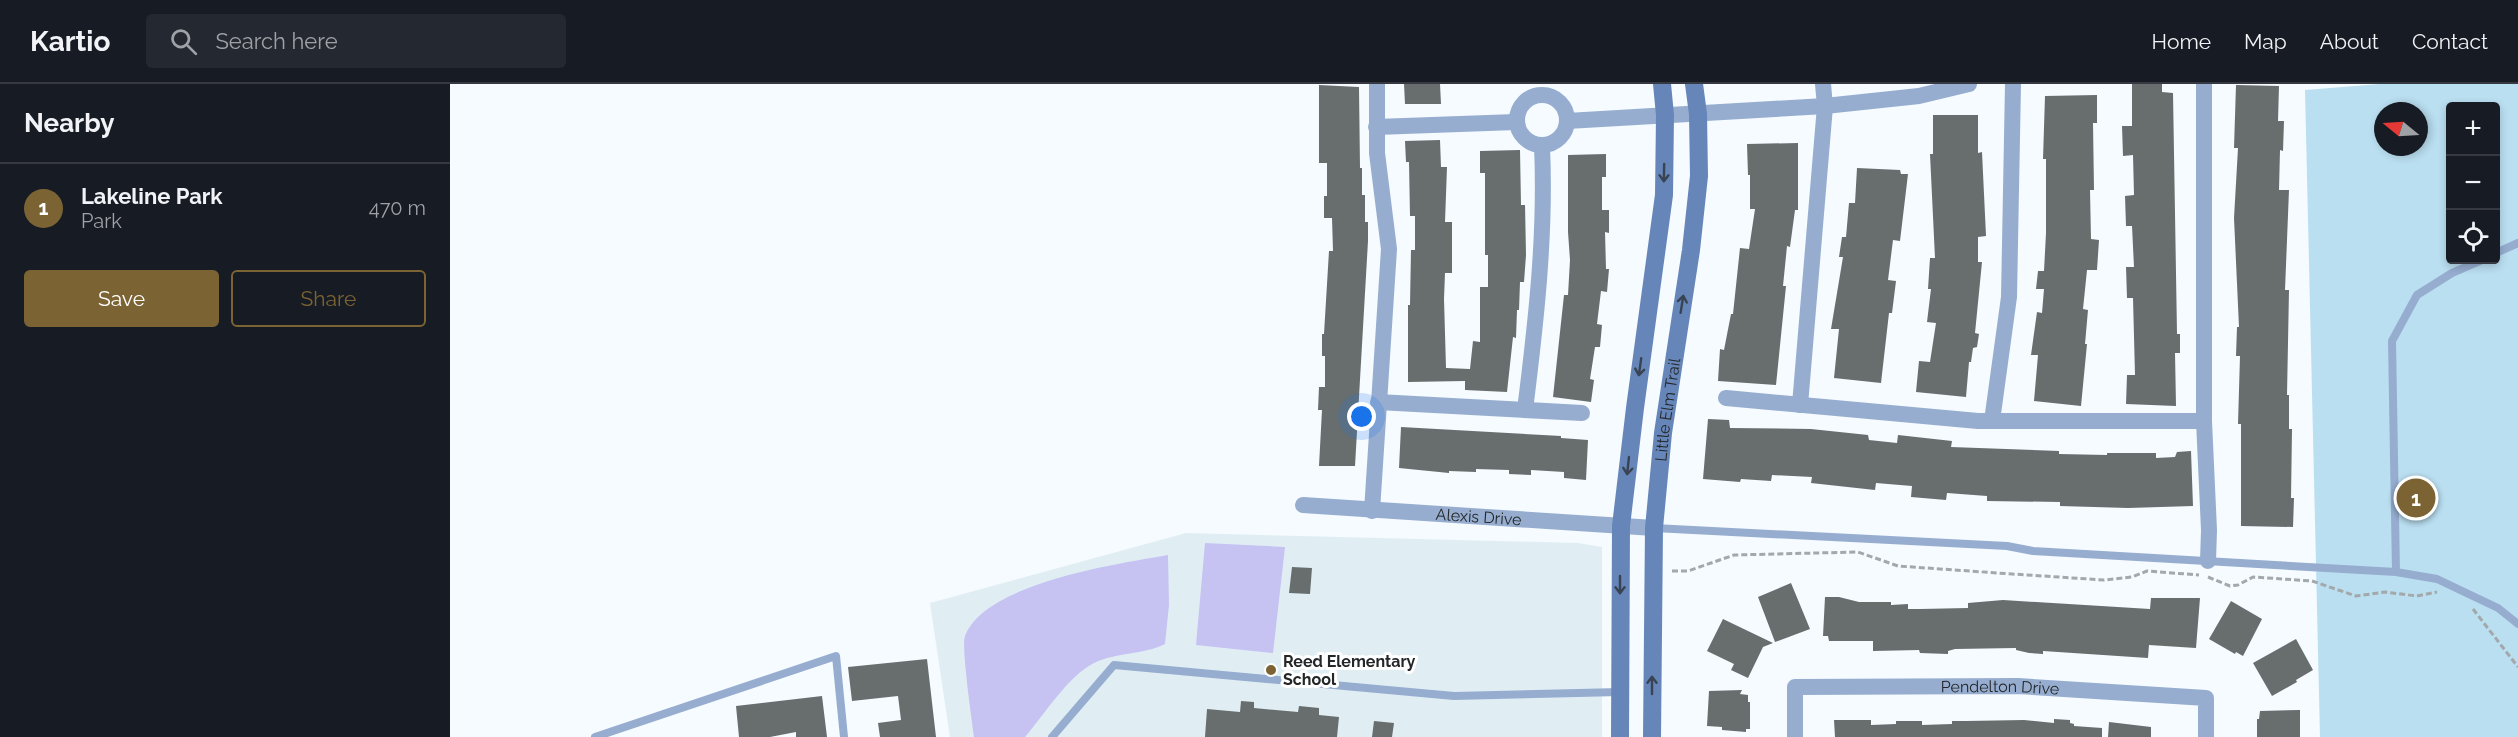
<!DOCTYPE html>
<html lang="en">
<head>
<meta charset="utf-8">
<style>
	body { margin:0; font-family:Raleway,sans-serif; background:#242831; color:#f1f3f6 }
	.controls { position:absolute; right:18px; top:18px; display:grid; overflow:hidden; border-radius:6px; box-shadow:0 3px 9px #0003 }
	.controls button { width:54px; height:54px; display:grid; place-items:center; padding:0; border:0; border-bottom:2px solid #363941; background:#171b24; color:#f1f3f6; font:30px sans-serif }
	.compass { position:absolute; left:1924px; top:18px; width:54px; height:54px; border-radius:50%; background:#171b24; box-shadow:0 3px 9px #0003; rotate:288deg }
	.you { position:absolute; left:912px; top:333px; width:21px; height:21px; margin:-15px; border:4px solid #fff; border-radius:50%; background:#1a73e8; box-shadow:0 0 0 9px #1a73e833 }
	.badge { display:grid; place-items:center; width:39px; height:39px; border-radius:50%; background:#7b6333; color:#fff; font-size:20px; font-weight:700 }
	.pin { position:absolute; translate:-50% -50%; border:3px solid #fff; box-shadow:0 2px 6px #0006 }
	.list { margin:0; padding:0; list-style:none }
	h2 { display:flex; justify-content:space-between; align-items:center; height:78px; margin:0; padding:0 24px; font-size:26px }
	h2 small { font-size:20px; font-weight:400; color:#9ea1a6 }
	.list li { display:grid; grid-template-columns:39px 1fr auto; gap:18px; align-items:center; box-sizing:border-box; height:90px; padding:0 24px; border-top:2px solid #363941 }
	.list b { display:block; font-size:22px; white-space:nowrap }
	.list p { margin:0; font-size:20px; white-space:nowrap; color:#9ea1a6 }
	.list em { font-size:20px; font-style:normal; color:#9ea1a6 }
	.actions { display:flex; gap:12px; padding:18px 24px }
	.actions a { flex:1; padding:14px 0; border:2px solid #7b6333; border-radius:6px; text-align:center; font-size:21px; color:#7b6333 }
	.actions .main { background:#7b6333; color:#fff }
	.icon { flex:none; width:33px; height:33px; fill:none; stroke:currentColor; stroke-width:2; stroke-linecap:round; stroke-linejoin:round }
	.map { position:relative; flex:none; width:2068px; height:653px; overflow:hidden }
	header { display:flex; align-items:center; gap:36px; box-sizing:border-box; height:84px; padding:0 30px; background:#171b24; border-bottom:2px solid #363941 }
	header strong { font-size:28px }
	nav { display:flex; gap:33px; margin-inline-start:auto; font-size:21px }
	.search { width:420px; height:54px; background:#242831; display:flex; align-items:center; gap:15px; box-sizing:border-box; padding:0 21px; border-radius:6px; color:#9ea1a6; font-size:22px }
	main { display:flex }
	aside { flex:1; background:#171b24 }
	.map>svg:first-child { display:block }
	.built { fill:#e0eef4 }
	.green { fill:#badff1; fill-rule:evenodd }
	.water { fill:#c6c2f2 }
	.building { fill:#686e6e }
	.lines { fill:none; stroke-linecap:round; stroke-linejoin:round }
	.path { stroke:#a3a8aa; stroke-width:3; stroke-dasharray:6 3; stroke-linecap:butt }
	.lane { stroke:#96add0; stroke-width:8 }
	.street { stroke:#96add0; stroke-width:16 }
	.secondary { stroke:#6686b9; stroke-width:18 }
	.oneway { stroke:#384353 }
	.poi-dot { fill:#7b6333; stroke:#fff; stroke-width:2 }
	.labels { text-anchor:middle; stroke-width:6; stroke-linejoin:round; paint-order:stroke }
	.street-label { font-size:16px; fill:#242627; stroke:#fff }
	.poi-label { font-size:16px; font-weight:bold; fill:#242627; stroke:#fff; text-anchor:start }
</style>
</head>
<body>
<header>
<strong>Kartio</strong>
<div class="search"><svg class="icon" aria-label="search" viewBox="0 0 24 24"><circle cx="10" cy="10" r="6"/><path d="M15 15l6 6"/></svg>Search here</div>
<nav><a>Home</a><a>Map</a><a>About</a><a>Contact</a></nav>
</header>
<main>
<aside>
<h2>Nearby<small></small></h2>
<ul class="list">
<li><span class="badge">1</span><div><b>Lakeline Park</b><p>Park</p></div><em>470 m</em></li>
</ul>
<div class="actions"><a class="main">Save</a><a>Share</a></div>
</aside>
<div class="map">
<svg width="2068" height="653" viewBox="0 0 2068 653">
	<rect width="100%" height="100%" fill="#f5fbff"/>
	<path class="built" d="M 736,449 L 1128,459 L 1152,463 L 1152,653 L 500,653 L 480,519 Z"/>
	<path class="green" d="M 1930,0 L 2068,0 L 2068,653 L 1870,653 L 1855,6 ZM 2000,22 L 2046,22 L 2046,176 L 2000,176 ZM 1933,27 L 1969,27 L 1969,63 L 1933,63 Z"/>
	<path class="water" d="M 755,459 L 835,463 L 823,569 L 746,561 Z
		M 718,471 L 719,521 L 715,560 C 693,571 667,568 644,579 C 618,592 594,631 575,653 L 524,653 C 522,637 511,562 515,552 C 535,499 667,480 718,471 Z"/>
	<path class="building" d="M 954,0 L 990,0 L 991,20 L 955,20 Z
		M 1682,0 L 1712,0 L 1712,8 L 1723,9 L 1727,250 L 1730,250 L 1730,269 L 1725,269 L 1726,322 L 1676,320 L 1677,291 L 1685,291 L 1683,214 L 1677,214 L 1676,183 L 1684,183 L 1682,142 L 1676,142 L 1675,112 L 1684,111 L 1683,71 L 1673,72 L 1672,42 L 1682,42 Z
		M 869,1 L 909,3 L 910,84 L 912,84 L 912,111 L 915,111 L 915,138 L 918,138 L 918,157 L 905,382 L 869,382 L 872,326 L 868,326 L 869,303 L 875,303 L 875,272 L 872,272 L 872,250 L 874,250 L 879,167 L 883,167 L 882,134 L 874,134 L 874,112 L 877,112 L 877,79 L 869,79 Z
		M 1786,1 L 1829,2 L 1828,37 L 1834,37 L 1833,67 L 1830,66 L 1829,106 L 1839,106 L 1835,206 L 1839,206 L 1837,311 L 1839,311 L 1839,345 L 1842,345 L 1841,414 L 1844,414 L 1843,443 L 1791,442 L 1791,340 L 1788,340 L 1790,272 L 1786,272 L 1787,243 L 1789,243 L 1784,134 L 1788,64 L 1784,64 Z
		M 1647,11 L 1647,39 L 1643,39 L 1644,106 L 1640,106 L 1641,155 L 1649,156 L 1647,186 L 1637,186 L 1633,225 L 1638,226 L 1635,260 L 1637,260 L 1631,322 L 1584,317 L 1588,271 L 1581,271 L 1587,228 L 1592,229 L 1594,205 L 1586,205 L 1588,187 L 1594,187 L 1596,149 L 1596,75 L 1593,75 L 1595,12 Z
		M 1483,31 L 1528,31 L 1528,69 L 1532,68 L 1536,152 L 1528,153 L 1528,178 L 1532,178 L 1525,249 L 1529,250 L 1527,263 L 1523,264 L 1521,278 L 1519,278 L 1516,313 L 1466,308 L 1469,277 L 1480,278 L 1486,239 L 1477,238 L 1481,205 L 1478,205 L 1480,174 L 1485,174 L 1480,70 L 1483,70 Z
		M 990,56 L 991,83 L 997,83 L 995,138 L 1002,138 L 1002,189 L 995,189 L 994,215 L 996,284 L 1020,285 L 1023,257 L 1030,258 L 1030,203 L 1038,203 L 1038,171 L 1035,171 L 1035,89 L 1030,89 L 1030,67 L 1070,66 L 1071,121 L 1075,121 L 1076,171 L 1074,198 L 1070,198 L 1069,226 L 1067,226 L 1066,254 L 1063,253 L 1057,308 L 1015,306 L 1015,297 L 958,298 L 958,221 L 960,221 L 961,166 L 965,166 L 965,132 L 960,132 L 959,78 L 956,78 L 955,57 Z
		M 1348,59 L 1348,126 L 1345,126 L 1340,163 L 1337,162 L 1333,202 L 1336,202 L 1326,301 L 1268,297 L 1270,265 L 1274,266 L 1281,230 L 1283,230 L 1290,164 L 1299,165 L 1305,125 L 1300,125 L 1300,91 L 1298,91 L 1297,60 Z
		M 1156,70 L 1156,93 L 1152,93 L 1152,126 L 1159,126 L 1159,149 L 1155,148 L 1156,185 L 1159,185 L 1157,208 L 1151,207 L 1147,240 L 1152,241 L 1150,263 L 1145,263 L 1140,295 L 1144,296 L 1141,318 L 1103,313 L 1114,211 L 1118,211 L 1120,176 L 1118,148 L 1118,71 Z
		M 1407,84 L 1450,86 L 1451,90 L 1458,90 L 1450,157 L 1443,156 L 1438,196 L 1446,197 L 1442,229 L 1439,229 L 1431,299 L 1384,294 L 1389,245 L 1381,245 L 1393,173 L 1389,173 L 1392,153 L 1396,153 L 1399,119 L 1405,119 Z
		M 1258,335 L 1279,336 L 1280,344 L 1361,345 L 1418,351 L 1419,356 L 1447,359 L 1448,351 L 1502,357 L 1501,363 L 1609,367 L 1609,370 L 1657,371 L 1657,369 L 1706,369 L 1706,374 L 1725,373 L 1727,368 L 1741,367 L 1743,422 L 1678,424 L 1610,422 L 1610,418 L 1537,417 L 1537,412 L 1497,409 L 1496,416 L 1461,413 L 1462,402 L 1426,399 L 1425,406 L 1361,399 L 1362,393 L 1322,391 L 1321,397 L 1291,395 L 1290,398 L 1253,395 Z
		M 951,343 L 1111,352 L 1111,354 L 1138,356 L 1136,396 L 1114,394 L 1114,388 L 1081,386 L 1081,391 L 1059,390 L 1059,386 L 1026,385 L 1026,388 L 999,387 L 999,389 L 949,384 Z
		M 842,483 L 862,484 L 860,510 L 839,509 Z
		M 1341,499 L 1360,545 L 1325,558 L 1308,513 Z
		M 1375,513 L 1389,513 L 1409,518 L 1441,518 L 1441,521 L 1458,520 L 1458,525 L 1470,525 L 1518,524 L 1518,519 L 1553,516 L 1700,525 L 1701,514 L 1750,514 L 1746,564 L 1699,561 L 1698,574 L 1593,567 L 1593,570 L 1579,569 L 1566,566 L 1566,564 L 1505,565 L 1498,567 L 1498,570 L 1470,569 L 1469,566 L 1423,567 L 1423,557 L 1379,557 L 1378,552 L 1373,552 Z
		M 1781,517 L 1812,535 L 1793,572 L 1786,568 L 1785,570 L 1759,555 Z
		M 1273,535 L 1323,559 L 1313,563 L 1298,594 L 1281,586 L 1284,580 L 1257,567 Z
		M 1846,555 L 1863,586 L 1846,596 L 1847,598 L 1822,612 L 1803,579 Z
		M 477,575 L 486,653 L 430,653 L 428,639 L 451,636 L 448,612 L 402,617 L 398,583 Z
		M 1292,606 L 1290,610 L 1298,611 L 1298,618 L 1300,618 L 1300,645 L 1296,645 L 1296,648 L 1272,646 L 1272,643 L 1257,642 L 1259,607 Z
		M 372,612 L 377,653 L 346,653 L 346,648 L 320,653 L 289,653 L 286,622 Z
		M 791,617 L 804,618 L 804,624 L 848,628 L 849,622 L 869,624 L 869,631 L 889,633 L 887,653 L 755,653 L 757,625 L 790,628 Z
		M 1850,626 L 1850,653 L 1807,653 L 1807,635 L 1809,635 L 1810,627 Z
		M 1604,635 L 1620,636 L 1620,639 L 1624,640 L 1624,642 L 1652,644 L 1652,653 L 1385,653 L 1384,636 L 1421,636 L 1421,641 L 1446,640 L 1446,637 L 1472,637 L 1472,641 L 1502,640 L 1502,637 L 1516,637 L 1574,636 L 1604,639 Z
		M 924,637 L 944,639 L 942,653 L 922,653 Z
		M 1659,638 L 1701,643 L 1701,653 L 1658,653 Z"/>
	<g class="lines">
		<path class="path" d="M 1222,487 L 1238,487 L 1284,471 L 1408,468 L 1448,482 L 1562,490 L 1654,496 L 1682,493 L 1697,487 L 1749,491
			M 1758,493 L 1780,502 L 1788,501 L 1803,493 L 1862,497 L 1906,512 L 1935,508 L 1967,512 L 1987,508
			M 2023,525 L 2068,583"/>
		<path class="lane" d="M 2046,169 L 2068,159
			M 1204,444 L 1557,462 L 1583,467 L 1946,488 L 1987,495 L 2048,524 L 2068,540
			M 1946,488 L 1942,257 L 1967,211 L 2002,189 L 2032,176
			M 145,653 L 386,572 L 394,653
			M 602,653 L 664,581 L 1004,612 L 1170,608"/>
		<g class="street">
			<path d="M 1754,0 L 1754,337 L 1759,446 L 1758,477"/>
			<circle cx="1092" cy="36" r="25"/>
			<path d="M 1117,37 L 1375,22 L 1469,12 L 1519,0"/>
			<path d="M 926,43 L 1066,38"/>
			<path d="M 1276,314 L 1528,337 L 1754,337"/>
			<path d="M 928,318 L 1132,329"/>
			<path d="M 1350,321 L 1375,22 L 1373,0"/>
			<path d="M 1075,326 C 1086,238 1096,151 1092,62"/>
			<path d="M 1542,337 L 1559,213 L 1563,0"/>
			<path id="s1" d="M 853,421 L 1204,444"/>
			<path d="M 922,427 L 939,165 L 927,69 L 927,0"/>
			<path id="s2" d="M 1345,653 L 1345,603 L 1568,602 L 1756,614 L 1756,653"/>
		</g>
		<g class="secondary">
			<path d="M 1170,653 L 1171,442 L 1185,324 L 1214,111 L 1215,31 L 1212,0"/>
			<path id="s3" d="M 1202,653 L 1204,444 L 1213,349 L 1241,166 L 1249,92 L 1248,30 L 1244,0"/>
		</g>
	</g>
	<defs><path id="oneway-shaft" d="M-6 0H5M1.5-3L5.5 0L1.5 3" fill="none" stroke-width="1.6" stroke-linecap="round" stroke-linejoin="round" transform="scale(1.5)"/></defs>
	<g class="oneway">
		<use href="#oneway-shaft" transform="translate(1214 89) rotate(91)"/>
		<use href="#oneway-shaft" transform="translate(1232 220) rotate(-81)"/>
		<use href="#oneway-shaft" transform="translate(1190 283) rotate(98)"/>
		<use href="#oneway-shaft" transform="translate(1178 382) rotate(96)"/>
		<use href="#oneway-shaft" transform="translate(1170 501) rotate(90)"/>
		<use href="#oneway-shaft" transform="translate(1202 601) rotate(-90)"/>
	</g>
	<circle class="poi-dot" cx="821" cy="586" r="6"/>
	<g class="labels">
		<g class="street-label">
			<text dy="6" stroke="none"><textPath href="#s3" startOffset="328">Little Elm Trail</textPath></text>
			<text dy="6" stroke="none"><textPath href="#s1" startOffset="176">Alexis Drive</textPath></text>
			<text dy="6" stroke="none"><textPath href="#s2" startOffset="255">Pendelton Drive</textPath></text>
		</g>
		<g class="poi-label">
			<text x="833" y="583">Reed Elementary<tspan x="833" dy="18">School</tspan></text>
		</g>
	</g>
</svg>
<div class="controls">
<button>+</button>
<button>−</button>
<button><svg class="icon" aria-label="locate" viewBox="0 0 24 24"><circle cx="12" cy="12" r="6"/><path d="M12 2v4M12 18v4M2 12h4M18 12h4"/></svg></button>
</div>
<svg class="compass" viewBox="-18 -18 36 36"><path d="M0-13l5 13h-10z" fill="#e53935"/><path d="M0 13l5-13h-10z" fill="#9ea1a6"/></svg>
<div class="you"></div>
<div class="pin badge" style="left:1966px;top:414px">1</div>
</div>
</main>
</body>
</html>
